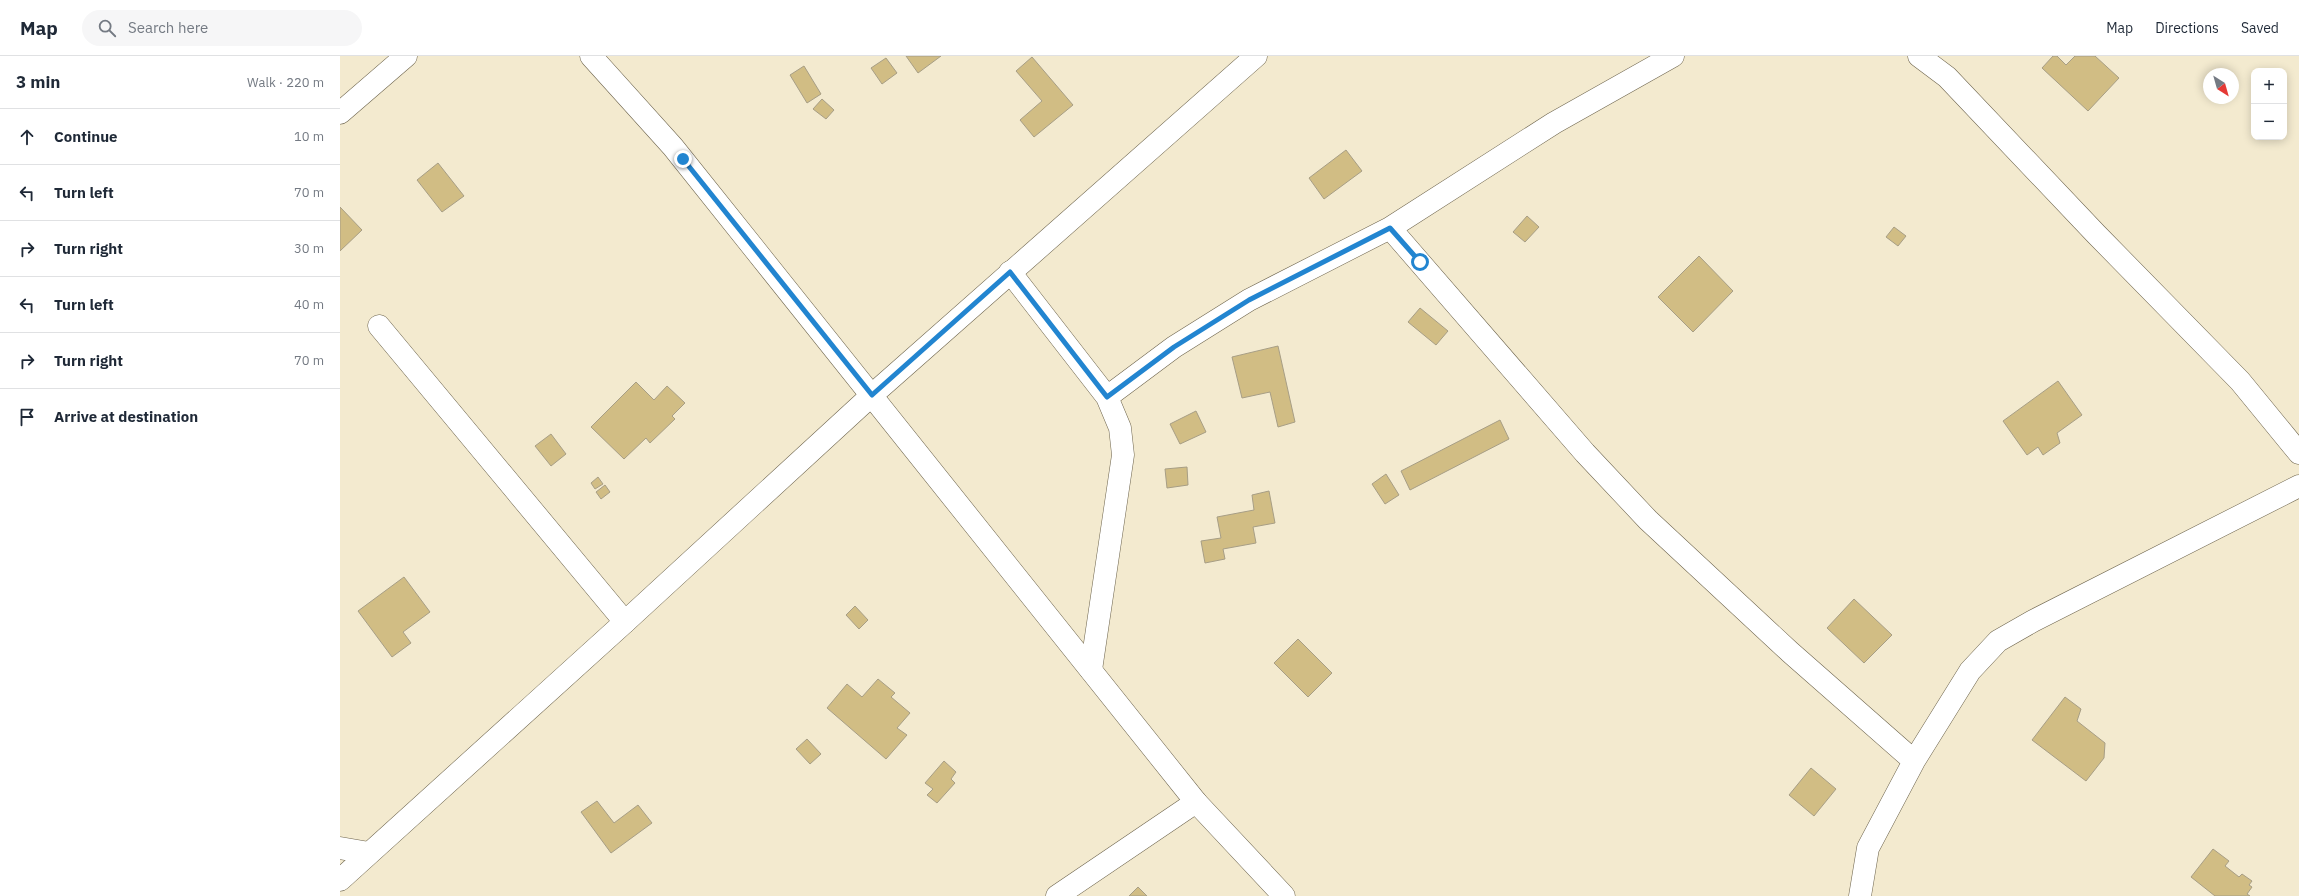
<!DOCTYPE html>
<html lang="en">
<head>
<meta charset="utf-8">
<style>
	body { margin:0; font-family:"IBM Plex Sans",sans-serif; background:#f6f6f7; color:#1f2937 }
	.controls { position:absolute; right:12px; top:12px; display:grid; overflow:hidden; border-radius:8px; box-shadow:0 2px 10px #0003 }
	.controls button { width:36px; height:36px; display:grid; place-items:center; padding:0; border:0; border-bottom:1px solid #e0e1e3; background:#fff; color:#1f2937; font:20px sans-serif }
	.compass { position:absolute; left:1863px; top:12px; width:36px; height:36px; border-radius:50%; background:#fff; box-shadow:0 2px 10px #0003; rotate:143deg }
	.stop { position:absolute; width:12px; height:12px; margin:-9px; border:3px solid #2285d0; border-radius:50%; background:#fff }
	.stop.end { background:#2285d0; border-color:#fff; box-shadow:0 1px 4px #0008 }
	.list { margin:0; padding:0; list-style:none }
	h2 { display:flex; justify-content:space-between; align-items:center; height:52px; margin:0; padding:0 16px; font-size:17px }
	h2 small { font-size:13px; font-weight:400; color:#747a83 }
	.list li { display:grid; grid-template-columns:26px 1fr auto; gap:12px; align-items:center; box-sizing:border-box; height:56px; padding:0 16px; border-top:1px solid #e0e1e3 }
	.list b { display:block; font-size:15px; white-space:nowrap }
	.list em { font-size:13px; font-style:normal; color:#747a83 }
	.icon { flex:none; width:22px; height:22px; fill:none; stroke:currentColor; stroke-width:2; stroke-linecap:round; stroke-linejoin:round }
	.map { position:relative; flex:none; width:1959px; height:840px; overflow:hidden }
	header { display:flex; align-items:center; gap:24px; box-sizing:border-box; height:56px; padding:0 20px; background:#fff; border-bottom:1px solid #e0e1e3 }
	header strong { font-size:19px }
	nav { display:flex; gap:22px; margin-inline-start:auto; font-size:14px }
	.search { width:280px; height:36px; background:#f6f6f7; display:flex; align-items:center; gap:10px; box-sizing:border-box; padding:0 14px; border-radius:22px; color:#747a83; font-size:15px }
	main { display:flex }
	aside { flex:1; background:#fff }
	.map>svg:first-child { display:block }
	.building { fill:#d1bd84; stroke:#a79e85 }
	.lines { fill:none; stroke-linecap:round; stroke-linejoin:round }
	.street-casing { stroke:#6d644d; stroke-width:23 }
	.secondary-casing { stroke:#6d644d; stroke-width:23 }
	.street { stroke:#fff; stroke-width:22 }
	.secondary { stroke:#fff; stroke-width:22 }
	.route { stroke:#2285d0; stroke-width:5 }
</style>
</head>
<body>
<header>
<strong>Map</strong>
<div class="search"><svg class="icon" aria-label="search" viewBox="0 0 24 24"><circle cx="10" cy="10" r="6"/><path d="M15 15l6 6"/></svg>Search here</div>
<nav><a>Map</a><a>Directions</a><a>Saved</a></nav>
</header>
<main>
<aside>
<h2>3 min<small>Walk · 220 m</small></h2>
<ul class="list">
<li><svg class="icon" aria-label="ahead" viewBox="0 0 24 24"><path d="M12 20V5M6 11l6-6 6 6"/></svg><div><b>Continue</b></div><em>10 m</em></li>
<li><svg class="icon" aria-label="left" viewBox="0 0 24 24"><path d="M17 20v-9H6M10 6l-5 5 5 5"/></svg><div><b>Turn left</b></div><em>70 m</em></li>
<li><svg class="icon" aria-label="right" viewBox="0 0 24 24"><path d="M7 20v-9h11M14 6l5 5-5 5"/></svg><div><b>Turn right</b></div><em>30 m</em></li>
<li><svg class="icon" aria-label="left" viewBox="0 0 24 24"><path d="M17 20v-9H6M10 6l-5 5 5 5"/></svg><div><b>Turn left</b></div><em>40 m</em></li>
<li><svg class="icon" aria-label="right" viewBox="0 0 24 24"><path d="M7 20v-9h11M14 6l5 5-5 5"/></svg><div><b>Turn right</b></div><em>70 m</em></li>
<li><svg class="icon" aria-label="arrive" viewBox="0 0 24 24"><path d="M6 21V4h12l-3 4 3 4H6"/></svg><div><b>Arrive at destination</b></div></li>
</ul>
</aside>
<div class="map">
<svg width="1959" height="840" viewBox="0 0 1959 840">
	<rect width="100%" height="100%" fill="#f3eacf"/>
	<path class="building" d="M 566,0 L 601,0 L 578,17 Z
		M 1713,0 L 1717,0 L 1726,9 L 1735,0 L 1755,0 L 1779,22 L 1748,55 L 1702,12 Z
		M 692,1 L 733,49 L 694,81 L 680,64 L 702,45 L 676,15 Z
		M 546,2 L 557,17 L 542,28 L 531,12 Z
		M 464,10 L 481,38 L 467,47 L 450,19 Z
		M 482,43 L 494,54 L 486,63 L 473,53 Z
		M 1006,94 L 1022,115 L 984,143 L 969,122 Z
		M 98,107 L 124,140 L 102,156 L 77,124 Z
		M 0,151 L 22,174 L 0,195 Z
		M 1187,160 L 1199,171 L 1185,186 L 1173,176 Z
		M 1554,171 L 1566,180 L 1558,190 L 1546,181 Z
		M 1359,200 L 1393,235 L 1353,276 L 1318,241 Z
		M 1080,252 L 1108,275 L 1096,289 L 1068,266 Z
		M 938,290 L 955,366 L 938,371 L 930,336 L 902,342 L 892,301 Z
		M 1718,325 L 1742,359 L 1717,377 L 1720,387 L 1703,399 L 1698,391 L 1687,399 L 1663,365 Z
		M 296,326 L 314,344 L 327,330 L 345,347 L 332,360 L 335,363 L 310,387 L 306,382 L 284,403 L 251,371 Z
		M 856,355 L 866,376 L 840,388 L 830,368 Z
		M 1160,364 L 1169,383 L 1070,434 L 1061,415 Z
		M 211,378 L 226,398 L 211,410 L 195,390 Z
		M 847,411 L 848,429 L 827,432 L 825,413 Z
		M 1046,418 L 1059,439 L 1045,448 L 1032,428 Z
		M 258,421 L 263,428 L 255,433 L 251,427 Z
		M 265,429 L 270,436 L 261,443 L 256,436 Z
		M 929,435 L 935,467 L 913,471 L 916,487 L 883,493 L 885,503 L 865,507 L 861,485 L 881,482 L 877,461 L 914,454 L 912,439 Z
		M 64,521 L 90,556 L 63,576 L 71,587 L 52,601 L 18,555 Z
		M 1514,543 L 1552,579 L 1524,607 L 1487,572 Z
		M 515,550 L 528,564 L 519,573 L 506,559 Z
		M 958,583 L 992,617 L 968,641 L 934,607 Z
		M 538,623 L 555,637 L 551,641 L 570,657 L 557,672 L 567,679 L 546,703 L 487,652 L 507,628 L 522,641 Z
		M 1725,641 L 1741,653 L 1737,665 L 1765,687 L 1764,702 L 1746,725 L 1692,684 Z
		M 467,683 L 481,698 L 470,708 L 456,693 Z
		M 604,705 L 616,716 L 611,723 L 615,727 L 597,747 L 587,739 L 593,733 L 585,727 Z
		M 1471,712 L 1496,733 L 1474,760 L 1449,739 Z
		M 257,745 L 274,767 L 298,749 L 312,767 L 271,797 L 241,756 Z
		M 1873,793 L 1889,805 L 1885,810 L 1899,821 L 1902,818 L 1912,825 L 1909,829 L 1912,831 L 1907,838 L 1910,840 L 1875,840 L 1851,821 Z
		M 798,831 L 807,840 L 789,840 Z"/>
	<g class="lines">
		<defs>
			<path id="street" d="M 1579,0 L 1607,21 L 1756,178 L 1900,325 L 1959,397
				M 0,57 L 66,0
				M 1050,172 L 1245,397 L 1308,464 L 1450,596 L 1574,705
				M 670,216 L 767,341 L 780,372 L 783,399 L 751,614
				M 39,270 L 285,566
				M 767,341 L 834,291 L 909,244 L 1050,172 L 1214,67 L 1333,0
				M 0,792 L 29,797
				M 717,840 L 856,746
				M 1520,840 L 1528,792 L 1574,705 L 1630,615 L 1658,585 L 1693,565 L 1959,430"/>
			<path id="secondary" d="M 251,0 L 333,91 L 856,746 L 944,840
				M 0,824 L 285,566 L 532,339 L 916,0"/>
		</defs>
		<use href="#street" class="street-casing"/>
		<use href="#secondary" class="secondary-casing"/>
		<use href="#street" class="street"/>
		<use href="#secondary" class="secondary"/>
	</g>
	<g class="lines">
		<path class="route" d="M 343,103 L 532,339 L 670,216 L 767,341 L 834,291 L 909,244 L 1050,172 L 1080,206"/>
	</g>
</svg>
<div class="controls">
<button>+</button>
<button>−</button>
</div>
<svg class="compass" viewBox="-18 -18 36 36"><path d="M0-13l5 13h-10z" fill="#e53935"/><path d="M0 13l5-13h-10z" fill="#747a83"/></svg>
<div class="stop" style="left:1080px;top:206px"></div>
<div class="stop end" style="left:343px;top:103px"></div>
</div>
</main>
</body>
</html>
